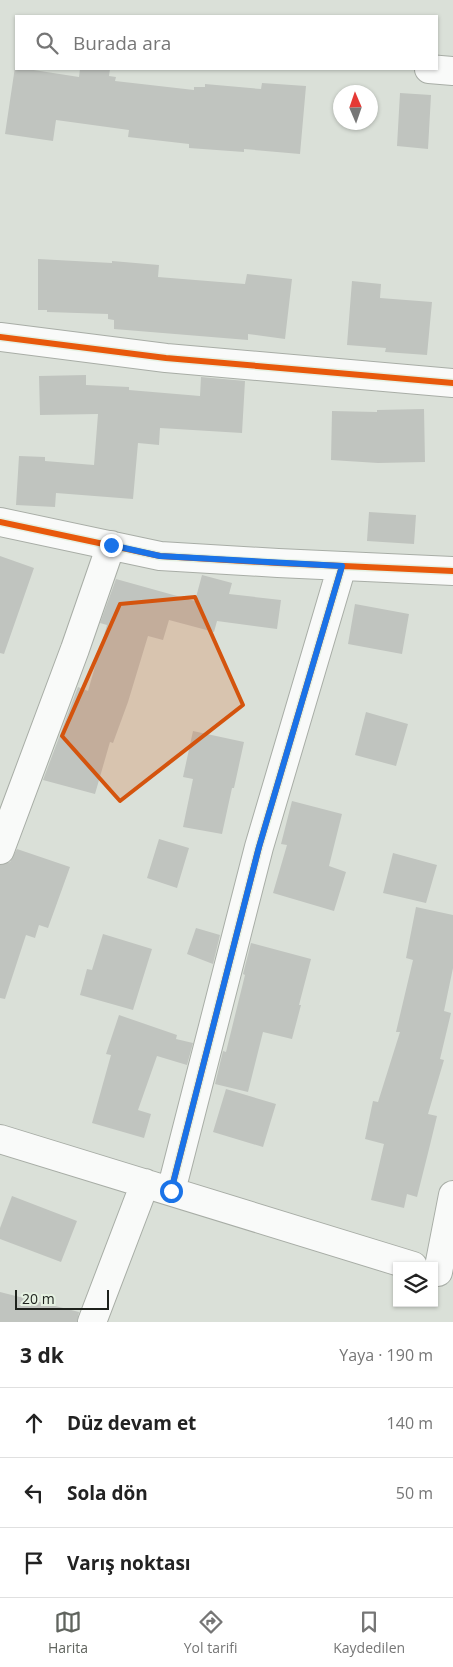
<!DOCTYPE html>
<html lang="tr">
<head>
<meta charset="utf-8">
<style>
	body { margin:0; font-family:"Open Sans",sans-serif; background:#f6f6f6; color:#222 }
	.controls { position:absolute; right:15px; bottom:15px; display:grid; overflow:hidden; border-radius:0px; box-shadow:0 1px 4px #0004 }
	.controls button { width:45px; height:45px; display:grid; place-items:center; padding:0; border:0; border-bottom:1px solid #e0e0e0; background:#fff; color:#222; font:25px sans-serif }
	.compass { position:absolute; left:333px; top:85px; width:45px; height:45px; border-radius:50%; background:#fff; box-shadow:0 1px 4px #0004; rotate:358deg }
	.scale { position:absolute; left:15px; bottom:12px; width:94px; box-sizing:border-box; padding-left:5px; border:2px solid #1e221d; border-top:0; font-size:14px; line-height:18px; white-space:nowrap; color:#1e221d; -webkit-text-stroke:4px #e5f1e2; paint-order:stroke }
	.stop { position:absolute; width:15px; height:15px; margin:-11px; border:4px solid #1a73e8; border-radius:50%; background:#fff }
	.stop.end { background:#1a73e8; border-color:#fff; box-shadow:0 1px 5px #0008 }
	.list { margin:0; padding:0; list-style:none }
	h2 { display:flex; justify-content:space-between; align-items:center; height:65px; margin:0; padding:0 20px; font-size:21px }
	h2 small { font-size:16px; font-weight:400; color:#767676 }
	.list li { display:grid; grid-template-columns:32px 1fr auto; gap:15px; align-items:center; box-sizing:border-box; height:70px; padding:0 20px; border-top:1px solid #e0e0e0 }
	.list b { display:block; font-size:19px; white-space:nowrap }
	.list em { font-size:16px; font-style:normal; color:#767676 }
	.icon { flex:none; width:28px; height:28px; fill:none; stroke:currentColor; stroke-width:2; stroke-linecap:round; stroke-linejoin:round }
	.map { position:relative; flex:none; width:453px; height:1322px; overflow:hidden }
	.search { position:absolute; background:#fff; box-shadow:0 1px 4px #0004; left:15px; right:15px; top:15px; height:55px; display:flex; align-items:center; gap:12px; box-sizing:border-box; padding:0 18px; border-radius:0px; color:#767676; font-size:19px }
	.sheet { height:275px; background:#fff }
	nav { display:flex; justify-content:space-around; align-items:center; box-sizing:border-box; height:70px; border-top:1px solid #e0e0e0; background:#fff; font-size:14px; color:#767676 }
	nav a { display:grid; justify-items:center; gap:2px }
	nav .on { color:#60645e }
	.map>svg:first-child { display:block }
	.building { fill:#c0c4bf }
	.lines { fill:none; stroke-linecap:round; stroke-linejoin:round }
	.street-casing { stroke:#a8ada6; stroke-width:30 }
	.street { stroke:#f9faf9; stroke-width:28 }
	.cycleway-casing { stroke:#e5f1e2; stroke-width:9 }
	.cycleway { stroke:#e8590c; stroke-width:6 }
	.route { stroke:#1a73e8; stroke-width:6 }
	.marked { fill:#d4540e; fill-opacity:0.2; stroke:#d4540e; stroke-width:4; stroke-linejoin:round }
</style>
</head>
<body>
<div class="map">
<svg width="453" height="1322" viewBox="0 0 453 1322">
	<rect width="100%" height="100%" fill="#dae0d8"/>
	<path class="building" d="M 15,67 L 16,69 L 27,69 L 79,77 L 80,69 L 110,69 L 109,76 L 116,77 L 115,81 L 194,90 L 194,87 L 205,87 L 205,84 L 261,89 L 262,83 L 306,86 L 300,154 L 244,149 L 244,152 L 189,148 L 189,144 L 128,137 L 129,130 L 56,120 L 53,141 L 5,134 Z
		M 400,93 L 431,95 L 428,149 L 397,146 Z
		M 38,259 L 112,263 L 112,261 L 159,265 L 158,277 L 245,284 L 247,274 L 292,279 L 285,339 L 248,334 L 248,340 L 114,329 L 114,320 L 108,319 L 108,314 L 47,312 L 47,310 L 38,310 Z
		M 352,281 L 381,284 L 380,298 L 432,302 L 427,355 L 385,352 L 386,348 L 347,345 Z
		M 86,375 L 86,385 L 129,387 L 129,390 L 200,396 L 201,377 L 245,381 L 242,433 L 160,428 L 159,445 L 138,443 L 133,499 L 56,493 L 55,507 L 16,505 L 19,456 L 45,457 L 45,461 L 94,465 L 98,414 L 40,415 L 39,376 Z
		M 424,409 L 425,462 L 378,463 L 331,460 L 332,411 L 377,412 L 377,410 Z
		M 369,512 L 416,515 L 414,544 L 367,541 Z
		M 0,556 L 34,568 L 4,654 L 0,653 Z
		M 202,575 L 232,583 L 229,594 L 281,600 L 277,629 L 217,621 L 214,632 L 169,620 L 163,640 L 148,636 L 128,702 L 113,743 L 110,742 L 95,794 L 43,780 L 78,687 L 88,691 L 107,625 L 100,623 L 116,579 L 195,601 Z
		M 355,604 L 409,614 L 402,654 L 348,644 Z
		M 366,712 L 408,724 L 396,766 L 355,755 Z
		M 193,731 L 244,742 L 234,788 L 232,788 L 222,834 L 183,827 L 193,779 L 183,777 Z
		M 292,801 L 342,814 L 329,866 L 346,872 L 334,911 L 273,893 L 287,845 L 281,844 Z
		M 159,839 L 189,848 L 177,888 L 147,878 Z
		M 17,849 L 70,867 L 48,928 L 39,925 L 35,938 L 26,935 L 5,999 L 0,998 L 0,865 L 10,862 Z
		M 393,853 L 437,865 L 426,903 L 383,893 Z
		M 416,907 L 453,915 L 453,968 L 444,1011 L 451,1013 L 440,1059 L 444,1060 L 428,1114 L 437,1116 L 430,1145 L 417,1197 L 407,1194 L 404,1208 L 371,1200 L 384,1144 L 365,1139 L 373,1101 L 378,1102 L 400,1032 L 396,1032 L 413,960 L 406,958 Z
		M 196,928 L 220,935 L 213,964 L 187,954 Z
		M 103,934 L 152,949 L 133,1010 L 80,995 L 87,969 L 92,970 Z
		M 251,943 L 311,959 L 299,1005 L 301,1005 L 292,1039 L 263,1032 L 248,1092 L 215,1084 L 223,1051 L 226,1052 L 245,975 L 243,974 Z
		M 119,1015 L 177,1035 L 176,1039 L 193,1043 L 187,1065 L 157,1056 L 138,1110 L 151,1114 L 144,1138 L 92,1123 L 111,1055 L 106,1054 Z
		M 226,1089 L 276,1104 L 263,1147 L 213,1132 Z
		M 12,1196 L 77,1221 L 61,1262 L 0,1239 L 0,1228 Z
		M 0,1292 L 79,1312 L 77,1322 L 0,1322 Z"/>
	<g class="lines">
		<defs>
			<path id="street" d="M 429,69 L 453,71
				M 0,337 L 166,358 L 453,383
				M 0,522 L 160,556 L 278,563 L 453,571
				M 0,850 L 75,649 L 111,545
				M 0,1139 L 413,1266
				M 171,1191 L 259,847 L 342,566
				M 438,1272 L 453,1195
				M 92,1322 L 145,1183"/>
		</defs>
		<use href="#street" class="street-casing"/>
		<use href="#street" class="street"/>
		<defs>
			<path id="cycleway" d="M 0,337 L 166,358 L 453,383
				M 0,522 L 160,556 L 278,563 L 453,571
				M 171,1191 L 259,847 L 342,566"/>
		</defs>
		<use href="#cycleway" class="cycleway-casing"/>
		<use href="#cycleway" class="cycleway"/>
	</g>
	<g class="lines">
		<path class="route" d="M 111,545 L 160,556 L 342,566 L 259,847 L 171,1191"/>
	</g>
	<path class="marked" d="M 195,597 L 243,705 L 120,801 L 62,736 L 120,604 Z"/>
</svg>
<div class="controls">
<button><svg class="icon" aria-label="layers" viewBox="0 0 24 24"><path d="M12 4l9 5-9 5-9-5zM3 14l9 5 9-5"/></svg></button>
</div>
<svg class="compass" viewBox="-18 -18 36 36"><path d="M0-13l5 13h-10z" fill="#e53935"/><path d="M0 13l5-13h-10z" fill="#767676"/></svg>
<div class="scale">20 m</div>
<div class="stop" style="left:171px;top:1191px"></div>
<div class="stop end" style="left:111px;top:545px"></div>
<div class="search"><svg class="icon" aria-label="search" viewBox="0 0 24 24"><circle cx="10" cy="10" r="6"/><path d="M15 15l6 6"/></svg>Burada ara</div>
</div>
<section class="sheet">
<h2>3 dk<small>Yaya · 190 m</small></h2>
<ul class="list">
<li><svg class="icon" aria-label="ahead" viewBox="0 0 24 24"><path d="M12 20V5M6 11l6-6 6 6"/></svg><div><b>Düz devam et</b></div><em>140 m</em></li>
<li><svg class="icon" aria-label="left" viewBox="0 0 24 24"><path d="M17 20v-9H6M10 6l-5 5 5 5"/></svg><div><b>Sola dön</b></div><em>50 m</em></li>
<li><svg class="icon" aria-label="arrive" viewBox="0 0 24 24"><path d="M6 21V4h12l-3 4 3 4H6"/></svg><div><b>Varış noktası</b></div></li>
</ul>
</section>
<nav>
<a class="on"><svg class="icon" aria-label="map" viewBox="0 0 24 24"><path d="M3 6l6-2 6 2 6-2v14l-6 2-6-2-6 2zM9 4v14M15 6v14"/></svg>Harita</a>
<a><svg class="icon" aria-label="directions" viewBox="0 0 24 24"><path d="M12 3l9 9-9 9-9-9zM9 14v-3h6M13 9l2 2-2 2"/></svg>Yol tarifi</a>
<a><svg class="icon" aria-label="saved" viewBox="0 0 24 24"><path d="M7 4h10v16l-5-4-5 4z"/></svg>Kaydedilen</a>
</nav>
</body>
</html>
